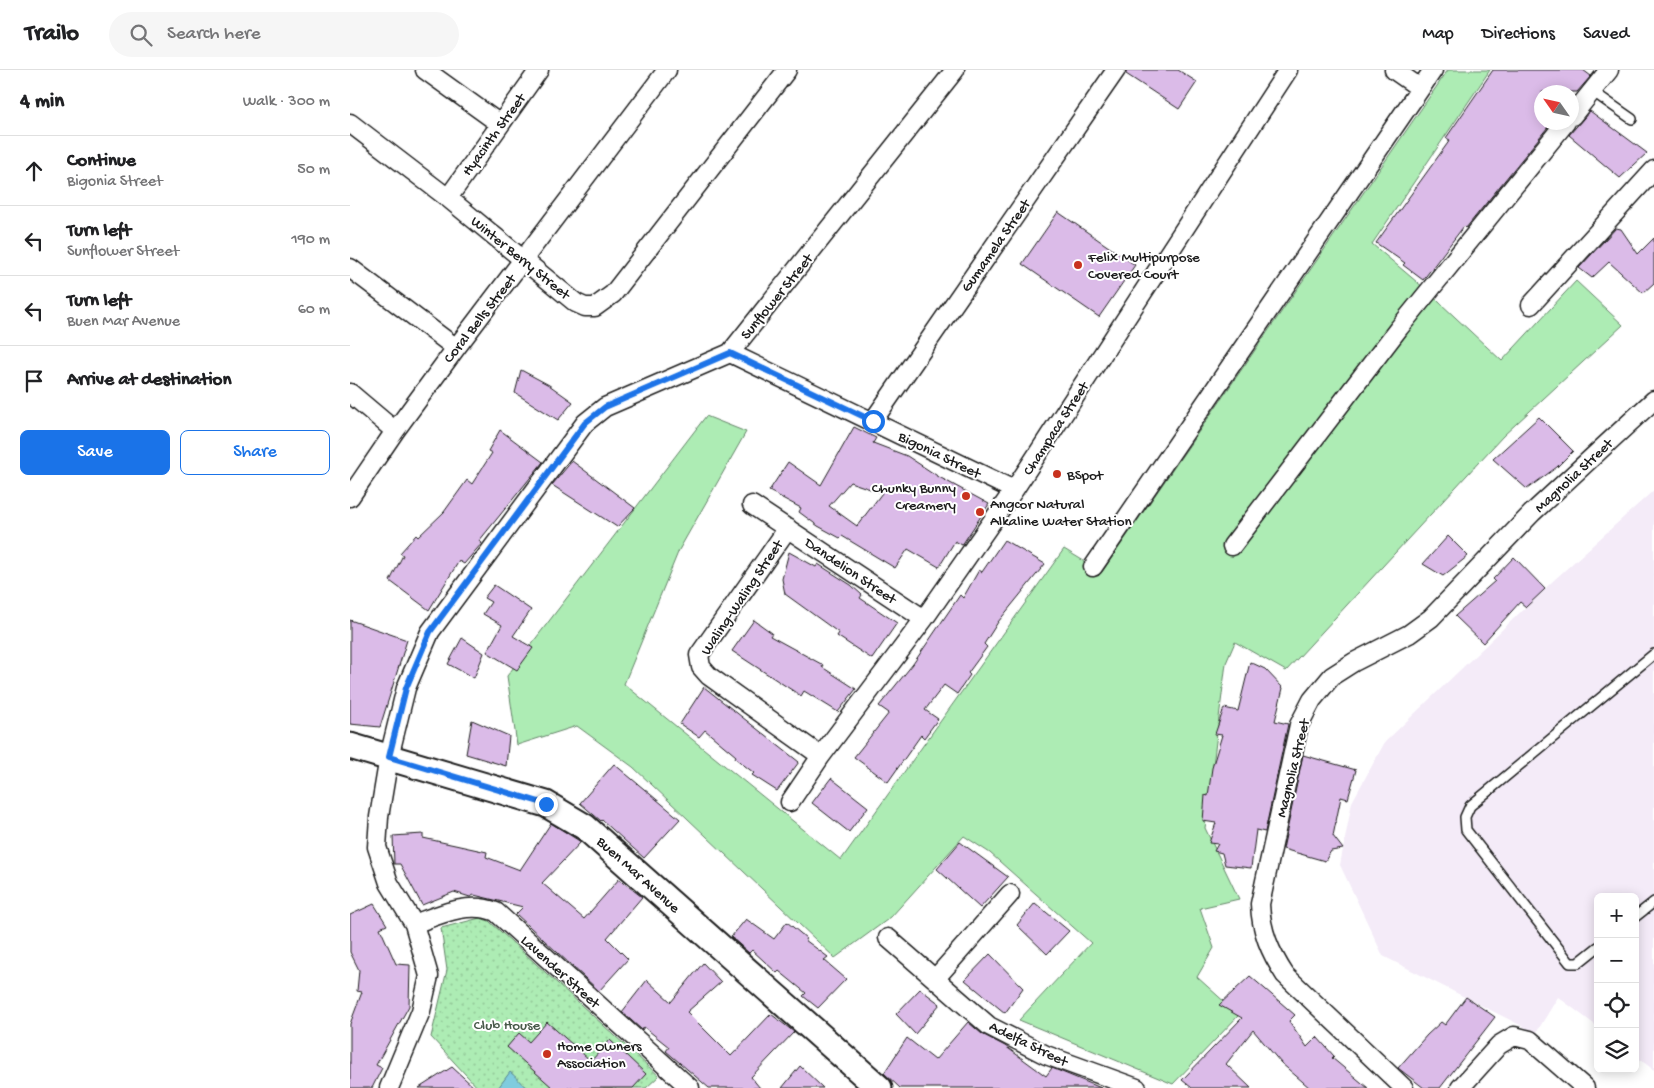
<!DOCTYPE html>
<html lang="en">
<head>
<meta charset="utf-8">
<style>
	body { margin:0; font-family:"Gochi Hand",sans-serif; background:#f6f6f6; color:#202124 }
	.controls { position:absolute; right:15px; bottom:15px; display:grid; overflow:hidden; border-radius:8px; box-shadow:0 2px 12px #0003 }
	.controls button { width:45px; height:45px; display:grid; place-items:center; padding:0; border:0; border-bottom:1px solid #e0e0e0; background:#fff; color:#202124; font:25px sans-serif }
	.compass { position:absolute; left:1184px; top:15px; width:45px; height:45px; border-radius:50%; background:#fff; box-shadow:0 2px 12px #0003; rotate:304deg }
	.stop { position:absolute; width:15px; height:15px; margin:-11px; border:4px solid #1a73e8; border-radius:50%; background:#fff }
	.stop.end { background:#1a73e8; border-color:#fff; box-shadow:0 1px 5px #0008 }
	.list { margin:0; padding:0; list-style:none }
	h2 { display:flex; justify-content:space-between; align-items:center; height:65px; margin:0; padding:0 20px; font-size:21px }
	h2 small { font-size:16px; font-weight:400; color:#757577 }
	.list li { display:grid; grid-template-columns:32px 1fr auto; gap:15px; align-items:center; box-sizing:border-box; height:70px; padding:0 20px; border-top:1px solid #e0e0e0 }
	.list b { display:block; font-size:19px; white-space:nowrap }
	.list p { margin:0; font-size:16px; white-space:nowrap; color:#757577 }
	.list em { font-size:16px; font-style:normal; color:#757577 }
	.actions { display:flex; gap:10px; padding:15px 20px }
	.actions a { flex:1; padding:11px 0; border:1px solid #1a73e8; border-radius:8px; text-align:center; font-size:18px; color:#1a73e8 }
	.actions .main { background:#1a73e8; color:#fff }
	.icon { flex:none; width:28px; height:28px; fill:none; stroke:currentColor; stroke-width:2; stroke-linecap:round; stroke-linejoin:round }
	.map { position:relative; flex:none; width:1304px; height:1018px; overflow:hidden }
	header { display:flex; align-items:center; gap:30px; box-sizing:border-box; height:70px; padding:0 25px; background:#fff; border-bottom:1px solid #e0e0e0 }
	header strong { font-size:24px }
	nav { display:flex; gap:28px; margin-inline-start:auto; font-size:18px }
	.search { width:350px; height:45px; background:#f6f6f6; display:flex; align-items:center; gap:12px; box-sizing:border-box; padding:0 18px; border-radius:28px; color:#757577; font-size:19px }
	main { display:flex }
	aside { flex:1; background:#fff }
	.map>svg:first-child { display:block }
	.built { fill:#f4ebf8 }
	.grass { fill:#adecb4; stroke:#648468 }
	.park { fill:url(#park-dots); stroke:#648468 }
	.water { fill:#7fccde; stroke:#578690 }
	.building { fill:#dbbbe8; stroke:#1c1c1c; fill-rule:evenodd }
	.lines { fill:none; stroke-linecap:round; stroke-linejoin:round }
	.lane-casing { stroke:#1c1c1c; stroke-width:12 }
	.street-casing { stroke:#1c1c1c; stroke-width:21 }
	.secondary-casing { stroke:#1c1c1c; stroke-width:29 }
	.lane { stroke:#fff; stroke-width:9 }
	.street { stroke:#fff; stroke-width:18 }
	.secondary { stroke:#fff; stroke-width:25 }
	.route { stroke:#1a73e8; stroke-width:6 }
	.poi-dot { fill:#c8321e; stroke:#fff; stroke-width:2 }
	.labels { text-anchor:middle; stroke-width:4; stroke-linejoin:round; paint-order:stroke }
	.street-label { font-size:15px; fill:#1c1c1c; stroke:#fff }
	.poi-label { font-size:15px; fill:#1c1c1c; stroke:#fff; text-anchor:start }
	.park-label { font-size:15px; fill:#485a4a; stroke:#fff }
</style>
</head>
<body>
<header>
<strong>Trailo</strong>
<div class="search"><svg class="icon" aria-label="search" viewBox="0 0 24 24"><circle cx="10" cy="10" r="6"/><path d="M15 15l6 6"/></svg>Search here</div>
<nav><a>Map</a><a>Directions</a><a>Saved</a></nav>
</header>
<main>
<aside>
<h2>4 min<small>Walk · 300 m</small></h2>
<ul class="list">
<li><svg class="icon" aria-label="ahead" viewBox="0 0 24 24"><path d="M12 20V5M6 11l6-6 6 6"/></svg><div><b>Continue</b><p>Bigonia Street</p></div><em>50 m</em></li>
<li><svg class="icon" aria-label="left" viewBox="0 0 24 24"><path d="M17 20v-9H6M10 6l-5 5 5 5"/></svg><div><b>Turn left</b><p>Sunflower Street</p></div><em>190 m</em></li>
<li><svg class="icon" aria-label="left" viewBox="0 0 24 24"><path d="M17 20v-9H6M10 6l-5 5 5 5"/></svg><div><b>Turn left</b><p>Buen Mar Avenue</p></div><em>60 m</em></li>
<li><svg class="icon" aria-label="arrive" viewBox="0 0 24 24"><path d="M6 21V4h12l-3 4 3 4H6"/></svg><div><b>Arrive at destination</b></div></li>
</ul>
<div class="actions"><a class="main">Save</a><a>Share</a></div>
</aside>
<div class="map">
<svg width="1304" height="1018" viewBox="0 0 1304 1018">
	<defs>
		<pattern id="park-dots" width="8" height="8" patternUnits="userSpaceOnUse" patternTransform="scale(1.25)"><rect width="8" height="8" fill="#adecb4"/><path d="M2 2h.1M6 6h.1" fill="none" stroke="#94ca9a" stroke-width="1.8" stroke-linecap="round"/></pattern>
	</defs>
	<rect width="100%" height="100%" fill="#fff"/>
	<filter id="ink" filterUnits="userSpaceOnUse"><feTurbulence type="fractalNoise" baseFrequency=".02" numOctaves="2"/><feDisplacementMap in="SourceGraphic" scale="10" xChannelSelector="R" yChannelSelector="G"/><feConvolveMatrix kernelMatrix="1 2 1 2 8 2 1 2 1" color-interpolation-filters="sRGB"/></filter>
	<g filter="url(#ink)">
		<path class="built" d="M 1304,420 L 1304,1000 L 1285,986 L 1285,827 L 1248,827 L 1248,957 L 1208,927 L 1186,963 L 1033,886 L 990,795 L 1002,732 L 1035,672 L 1204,510 Z"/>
		<path class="grass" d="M 1098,0 L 1140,0 L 1022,174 L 1074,218 L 1152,291 L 1226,211 L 1273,255 L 1153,366 L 936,601 L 885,572 L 876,593 L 855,758 L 889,829 L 850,838 L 864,878 L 847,907 L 889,945 L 823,1014 L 669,950 L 741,873 L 640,783 L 614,766 L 541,847 L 485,888 L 283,697 L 227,656 L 167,675 L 157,606 L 356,346 L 396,362 L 329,480 L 274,614 L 491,790 L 714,479 L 752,502 Z"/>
		<path class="park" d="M 130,848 L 139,851 L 309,1006 L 296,1018 L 128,1018 L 81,967 L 97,900 L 91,858 Z"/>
		<path class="water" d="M 160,1002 C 167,1007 170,1013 177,1018 L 148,1018 Z"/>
		<path class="building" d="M 776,0 L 828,0 L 847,12 L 829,39 L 776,4 Z
			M 1143,0 L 1233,0 L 1241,6 L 1227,22 L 1192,22 L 1192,52 L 1202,52 L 1116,158 L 1114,156 L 1073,210 L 1053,195 L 1055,193 L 1026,173 L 1100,70 L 1096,68 Z
			M 1240,41 L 1297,83 L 1270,108 L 1219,65 Z
			M 708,142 L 785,195 L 749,247 L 672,194 Z
			M 1266,158 L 1271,159 L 1288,184 L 1304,168 L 1304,213 L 1293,223 L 1259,192 L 1242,208 L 1229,198 Z
			M 171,300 L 199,315 L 223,332 L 208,350 L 165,323 Z
			M 1189,347 L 1223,381 L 1207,397 L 1177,419 L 1143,389 Z
			M 504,357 L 526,368 L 523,373 L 557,386 L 589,407 L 639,434 L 612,475 L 605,471 L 589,497 L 558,479 L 545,498 L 492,466 L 490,468 L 468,456 L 449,442 L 451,438 L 419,421 L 438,392 L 471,415 ZM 500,412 L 532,423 L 507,456 L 479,436 Z
			M 150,360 L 193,392 L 129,471 L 132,473 L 114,494 L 109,491 L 79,540 L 40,511 L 53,485 L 50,483 L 66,465 L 68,467 L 94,442 L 117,410 L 122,414 L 142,383 L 138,381 Z
			M 222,391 L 285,438 L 267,457 L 202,415 Z
			M 1098,466 L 1118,486 L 1093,506 L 1073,494 Z
			M 654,470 L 695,494 L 648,552 L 634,574 L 637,577 L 618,603 L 620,605 L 607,624 L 594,615 L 575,640 L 588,649 L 574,668 L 571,665 L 538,712 L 504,687 L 539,643 L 529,636 L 563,594 L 610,525 L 613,528 L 629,500 L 632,502 Z
			M 439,482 L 466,497 L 468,494 L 501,515 L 512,525 L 510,528 L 547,553 L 522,589 L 487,566 L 489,563 L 435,524 L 432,509 Z
			M 1164,487 L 1195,519 L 1176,537 L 1170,532 L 1133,573 L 1105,546 L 1145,511 L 1143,509 Z
			M 144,515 L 181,540 L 163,566 L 183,578 L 167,600 L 137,582 L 152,555 L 133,544 L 141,532 L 134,528 Z
			M 0,550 L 57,570 L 30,657 L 0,654 Z
			M 404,550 L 422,563 L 420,566 L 473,595 L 472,597 L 506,619 L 488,642 L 454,621 L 451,626 L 382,581 Z
			M 112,568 L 134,583 L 124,608 L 98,594 Z
			M 900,592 L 915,599 L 933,618 L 925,651 L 938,654 L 915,762 L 906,760 L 901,798 L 875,795 L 872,783 L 864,781 L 868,774 L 859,773 L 866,753 L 853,751 L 855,725 L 858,726 L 862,698 L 872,665 L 865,664 L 874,638 L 888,641 Z
			M 354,617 L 449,692 L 427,721 L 402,705 L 404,703 L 385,688 L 386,686 L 355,660 L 349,667 L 330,654 Z
			M 122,650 L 159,666 L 156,696 L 116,684 Z
			M 953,685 L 1006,700 L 998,729 L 991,727 L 983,766 L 993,779 L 981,781 L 975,791 L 933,779 Z
			M 264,694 L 330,749 L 294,788 L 252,750 L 251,751 L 230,733 Z
			M 481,708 L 518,737 L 499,762 L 462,733 Z
			M 201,753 L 231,772 L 192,813 L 234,849 L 269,809 L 292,827 L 257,868 L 278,889 L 249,921 L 166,844 L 173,837 L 124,825 L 120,827 L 104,822 L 72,835 L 50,794 L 44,794 L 43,766 L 73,764 L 73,768 L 137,782 L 136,787 L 170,800 Z
			M 610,772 L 658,807 L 630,838 L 587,799 Z
			M 685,833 L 719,861 L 697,884 L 667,855 Z
			M 24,834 L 37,855 L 30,858 L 46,894 L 60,895 L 59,936 L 26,995 L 32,998 L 22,1018 L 0,1018 L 0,954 L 12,922 L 7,921 L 9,900 L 0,882 L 0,845 Z
			M 396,849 L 424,869 L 437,852 L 456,868 L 455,870 L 478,887 L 474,890 L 496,909 L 468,938 L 453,926 L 456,923 L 429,901 L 427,903 L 402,880 L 399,883 L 381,867 Z
			M 640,884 L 673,918 L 655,943 L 615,910 Z
			M 353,893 L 371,912 L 337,942 L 381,986 L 421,944 L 444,962 L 401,1007 L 410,1018 L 359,1018 L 316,981 L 319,977 L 294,957 L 292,960 L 272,942 L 297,910 L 321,932 Z
			M 900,906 L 945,945 L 939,951 L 957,977 L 967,967 L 984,986 L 982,988 L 1018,1018 L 960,1018 L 931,993 L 903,960 L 876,994 L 901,1018 L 842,1018 L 832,1010 L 892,948 L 869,935 Z
			M 570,919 L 590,934 L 565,964 L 546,944 Z
			M 1116,927 L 1145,947 L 1090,1018 L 1074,1018 L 1048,998 L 1077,965 L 1091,952 L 1095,955 Z
			M 197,952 L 241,991 L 260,970 L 296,1004 L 283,1018 L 203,1018 L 157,977 L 169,963 L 179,972 Z
			M 618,952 L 632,964 L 655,976 L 696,1006 L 702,998 L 751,1018 L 550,1018 L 534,1003 L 557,968 L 585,990 Z
			M 450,996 L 473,1018 L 432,1018 Z
			M 102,997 L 125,1018 L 69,1018 Z"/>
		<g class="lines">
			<defs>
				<path id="lane" d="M 1242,21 L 1282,49
					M 1285,847 L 1304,832
					M 1248,877 L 1228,893 L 1220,893 L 1116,760 L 1115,747 L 1120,736 L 1304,584"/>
				<path id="street" d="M 75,0 L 150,54
					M 1044,0 L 1070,18
					M 1222,46 L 1259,0
					M 0,53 L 98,128 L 226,233 L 235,237 L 245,237 L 263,224 L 437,0
					M 98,128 L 189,0
					M 0,198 L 106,278
					M 1181,235 L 1304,100
					M 380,283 L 664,420
					M 0,323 L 45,361
					M 523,351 L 766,0
					M 0,427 L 45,361 L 106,278 L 317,0
					M 402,435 L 574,549
					M 438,458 L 349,585 L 351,597 L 359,606 L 471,686
					M 882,476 L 1049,258 L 1216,52
					M 743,497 L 1083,0
					M 440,732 L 471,686 L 574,549 L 664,420 L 938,0
					M 64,854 C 91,844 119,831 146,842 L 340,1018
					M 538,868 L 639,956 L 696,985 L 787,1018
					M 585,909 L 660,824
					M 39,1018 L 71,941 L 79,906 L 64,854 L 39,813 L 27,777 L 29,747 L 39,687 L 56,618 L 80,562 L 235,353 L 255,337 L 380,283 L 605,0
					M 1054,1018 L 935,905 C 920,882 911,861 910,834 L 949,655 L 962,630 L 982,606 L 1004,592 L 1059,564 L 1081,548 L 1182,443 L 1304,330
					M 1110,1018 L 1149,975 L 1164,966 L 1180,970 L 1235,1018"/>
				<path id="secondary" d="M 0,676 L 196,734 L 235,757 L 529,1018"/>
			</defs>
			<use href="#lane" class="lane-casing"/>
			<use href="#street" class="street-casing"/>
			<use href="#secondary" class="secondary-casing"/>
			<use href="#lane" class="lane"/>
			<use href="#street" class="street"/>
			<use href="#secondary" class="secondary"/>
		</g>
	</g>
	<g class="lines" filter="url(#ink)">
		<path class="route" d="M 196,734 L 39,687 L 56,618 L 80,562 L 235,353 L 255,337 L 380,283 L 523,351"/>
	</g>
	<g class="poi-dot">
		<circle cx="728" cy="195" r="5"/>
		<circle cx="707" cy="404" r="5"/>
		<circle cx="616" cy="426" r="5"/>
		<circle cx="630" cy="442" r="5"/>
		<circle cx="197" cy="984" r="5"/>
	</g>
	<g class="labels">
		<g class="street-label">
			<text transform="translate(143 64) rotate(-54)" y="5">Hyacinth Street</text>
			<text transform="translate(645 175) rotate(-55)" y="5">Gumamela Street</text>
			<text transform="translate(171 187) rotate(39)" y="5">Winter Berry Street</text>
			<text transform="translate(426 226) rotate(-51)" y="5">Sunflower Street</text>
			<text transform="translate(129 248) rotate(-52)" y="5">Coral Bells Street</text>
			<text transform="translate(705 358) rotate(-57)" y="5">Champaca Street</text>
			<text transform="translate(590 384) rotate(26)" y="5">Bigonia Street</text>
			<text transform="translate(1223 405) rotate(-43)" y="5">Magnolia Street</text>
			<text transform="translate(501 500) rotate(34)" y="5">Dandelion Street</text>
			<text transform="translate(391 527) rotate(-56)" y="5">Waling-Waling Street</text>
			<text transform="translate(942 698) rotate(-76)" y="5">Magnolia Street</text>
			<text transform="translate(289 804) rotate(42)" y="5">Buen Mar Avenue</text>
			<text transform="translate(211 901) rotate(42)" y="5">Lavender Street</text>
			<text transform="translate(679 973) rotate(26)" y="5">Adelfa Street</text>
		</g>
		<g class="poi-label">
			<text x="738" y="191">Felix Multipurpose<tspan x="738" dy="17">Covered Court</tspan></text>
			<text x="717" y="409">BSpot</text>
			<text x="606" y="422" text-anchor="end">Chunky Bunny<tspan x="606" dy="17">Creamery</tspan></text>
			<text x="640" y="438">Angcor Natural<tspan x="640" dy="17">Alkaline Water Station</tspan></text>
			<text x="207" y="980">Home Owners<tspan x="207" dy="17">Association</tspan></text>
		</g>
		<g class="park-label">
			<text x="157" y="959">Club House</text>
		</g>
	</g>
</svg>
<div class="controls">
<button>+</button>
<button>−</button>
<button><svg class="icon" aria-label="locate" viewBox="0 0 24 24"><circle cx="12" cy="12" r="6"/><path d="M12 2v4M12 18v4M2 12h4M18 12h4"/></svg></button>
<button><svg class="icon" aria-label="layers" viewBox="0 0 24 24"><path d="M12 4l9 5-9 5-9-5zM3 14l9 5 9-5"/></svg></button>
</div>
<svg class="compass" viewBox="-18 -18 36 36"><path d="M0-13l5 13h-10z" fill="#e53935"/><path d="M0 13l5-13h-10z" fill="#757577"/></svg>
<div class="stop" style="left:523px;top:351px"></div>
<div class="stop end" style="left:196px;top:734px"></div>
</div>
</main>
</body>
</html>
